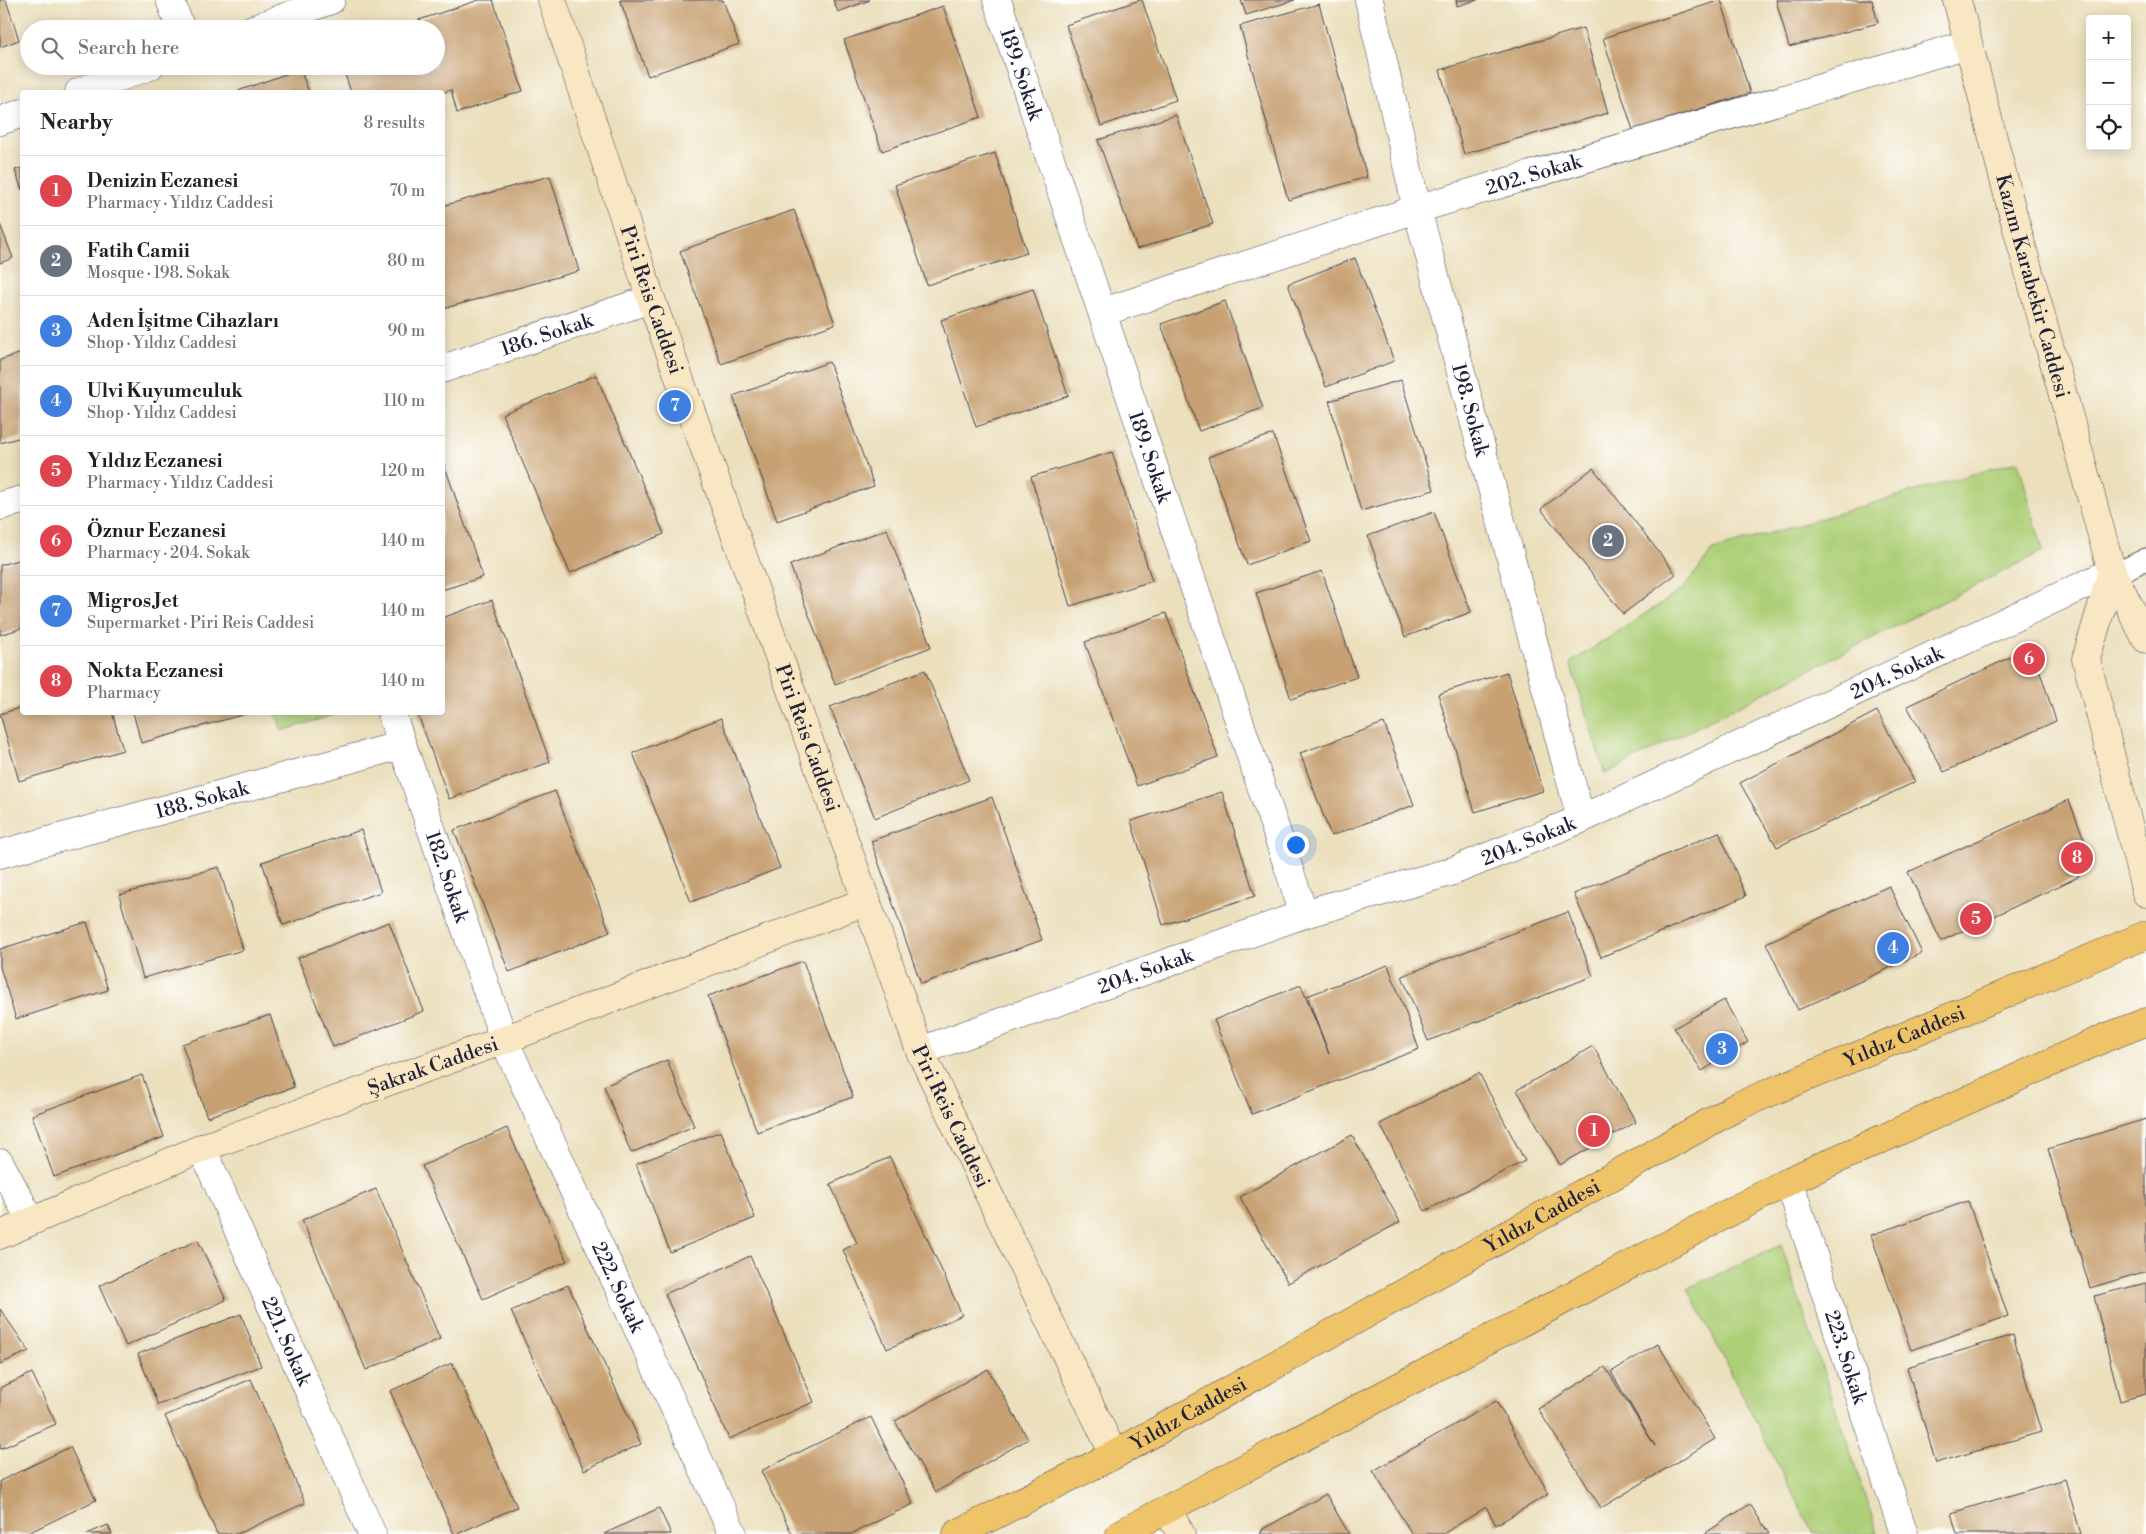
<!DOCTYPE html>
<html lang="en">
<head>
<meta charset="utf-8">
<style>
	body { margin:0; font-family:"Libre Bodoni",serif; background:#f2f2f2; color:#202124 }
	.controls { position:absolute; right:15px; top:15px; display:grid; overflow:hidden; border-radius:5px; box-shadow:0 2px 12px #0003 }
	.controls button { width:45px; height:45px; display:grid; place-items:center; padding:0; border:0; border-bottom:1px solid #e0e0e0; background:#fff; color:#202124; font:25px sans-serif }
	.you { position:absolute; left:1295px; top:844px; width:18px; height:18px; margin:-12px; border:4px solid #fff; border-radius:50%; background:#1a73e8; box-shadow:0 0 0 8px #1a73e833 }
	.badge { display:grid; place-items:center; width:32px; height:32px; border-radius:50%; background:#1f6fb2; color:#fff; font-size:16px; font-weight:700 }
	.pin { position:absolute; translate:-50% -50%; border:2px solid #fff; box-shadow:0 1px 5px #0006 }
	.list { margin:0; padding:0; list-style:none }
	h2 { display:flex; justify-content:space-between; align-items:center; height:65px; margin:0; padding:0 20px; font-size:21px }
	h2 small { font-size:16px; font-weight:400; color:#757577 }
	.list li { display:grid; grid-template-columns:32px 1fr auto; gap:15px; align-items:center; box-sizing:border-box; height:70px; padding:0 20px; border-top:1px solid #e0e0e0 }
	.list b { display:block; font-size:19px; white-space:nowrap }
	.list p { margin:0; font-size:16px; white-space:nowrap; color:#757577 }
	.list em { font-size:16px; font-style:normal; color:#757577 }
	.icon { flex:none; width:28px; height:28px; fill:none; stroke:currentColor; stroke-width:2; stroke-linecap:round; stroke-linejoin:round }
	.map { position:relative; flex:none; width:2146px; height:1534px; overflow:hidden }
	.search { position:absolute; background:#fff; box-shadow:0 2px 12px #0003; left:20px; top:20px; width:425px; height:55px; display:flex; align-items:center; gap:12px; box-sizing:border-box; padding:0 18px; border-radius:28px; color:#757577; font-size:19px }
	.panel { position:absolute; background:#fff; box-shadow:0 2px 12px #0003; left:20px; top:90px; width:425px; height:625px; border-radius:5px }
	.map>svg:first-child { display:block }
	.green { fill:#adcf77; stroke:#687859 }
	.building { fill:#c7a173 }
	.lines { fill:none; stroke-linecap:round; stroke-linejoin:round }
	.lane-casing { stroke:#403e4e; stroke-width:23 }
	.street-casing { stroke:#403e4e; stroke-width:29 }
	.secondary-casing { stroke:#403e4e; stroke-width:29 }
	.primary-casing { stroke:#403e4e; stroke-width:29 }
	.lane { stroke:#fff; stroke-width:21 }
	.street { stroke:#fff; stroke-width:28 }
	.secondary { stroke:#f9e7c3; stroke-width:28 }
	.primary { stroke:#efc469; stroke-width:28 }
	.labels { text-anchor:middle; stroke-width:5; stroke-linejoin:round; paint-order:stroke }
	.street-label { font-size:20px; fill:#22223b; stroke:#fdfcf7 }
</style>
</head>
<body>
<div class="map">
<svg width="2146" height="1534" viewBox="0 0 2146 1534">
	<rect width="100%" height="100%" fill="#fdfcf7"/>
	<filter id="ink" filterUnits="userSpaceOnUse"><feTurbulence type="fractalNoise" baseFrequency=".02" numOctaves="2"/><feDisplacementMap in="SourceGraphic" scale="10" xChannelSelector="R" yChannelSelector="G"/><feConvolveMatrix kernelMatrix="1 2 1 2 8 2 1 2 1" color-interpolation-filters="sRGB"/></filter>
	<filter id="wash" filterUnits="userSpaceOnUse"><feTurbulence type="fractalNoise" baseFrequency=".0096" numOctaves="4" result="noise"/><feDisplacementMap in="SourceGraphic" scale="20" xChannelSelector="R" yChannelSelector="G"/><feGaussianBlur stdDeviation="1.12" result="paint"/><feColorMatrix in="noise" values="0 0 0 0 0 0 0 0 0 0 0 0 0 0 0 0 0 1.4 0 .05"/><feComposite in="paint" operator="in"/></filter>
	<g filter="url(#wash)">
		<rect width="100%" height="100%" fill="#ebdfbc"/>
		<path class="green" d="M 2018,461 L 2043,551 L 1605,774 L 1570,663 L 1683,589 L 1713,550 Z
			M 275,712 L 340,712 L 340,713 L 282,731 Z
			M 1781,1245 L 1877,1532 L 1873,1534 L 1813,1534 L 1688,1288 Z"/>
		<g id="blocks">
			<path class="building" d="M 0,0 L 6,0 L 19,40 L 0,47 Z
				M 479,0 L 493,0 L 523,91 L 457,113 L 451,90 L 442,93 L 351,92 L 342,66 L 436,66 L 436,29 L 395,28 Z
				M 620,0 L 723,0 L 739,44 L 648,76 Z
				M 833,0 L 870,0 L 838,12 Z
				M 1140,0 L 1142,0 L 1176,100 L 1101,126 L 1066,25 Z
				M 1241,0 L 1295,0 L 1246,15 Z
				M 1456,0 L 1477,0 L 1457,6 Z
				M 1721,0 L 1750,93 L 1633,130 L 1603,38 Z
				M 1776,0 L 1872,0 L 1878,23 L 1789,47 Z
				M 1319,4 L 1367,177 L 1288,200 L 1240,26 Z
				M 943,6 L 981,117 L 882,151 L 844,40 Z
				M 1583,28 L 1608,113 L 1464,154 L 1440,70 Z
				M 300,69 L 309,92 L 235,92 Z
				M 1176,115 L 1213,224 L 1137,249 L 1098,140 Z
				M 995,153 L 1027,253 L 927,285 L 895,185 Z
				M 22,168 L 22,190 L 15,170 Z
				M 550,176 L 579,271 L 442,309 L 442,206 Z
				M 794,210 L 835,324 L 721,364 L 680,251 Z
				M 0,224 L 13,258 L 0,263 Z
				M 1355,258 L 1394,361 L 1326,387 L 1288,284 Z
				M 1033,289 L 1068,396 L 976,427 L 941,320 Z
				M 1225,301 L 1263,408 L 1199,431 L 1161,324 Z
				M 22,353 L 22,437 L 0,443 L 0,360 Z
				M 829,362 L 874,486 L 777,521 L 733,396 Z
				M 596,375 L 664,534 L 570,573 L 502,414 Z
				M 1401,380 L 1434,490 L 1361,511 L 1329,401 Z
				M 1273,434 L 1311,541 L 1247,565 L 1208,457 Z
				M 1112,452 L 1152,581 L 1070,606 L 1031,477 Z
				M 442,458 L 483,577 L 442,590 Z
				M 1593,468 L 1676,574 L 1623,614 L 1541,509 Z
				M 1434,512 L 1471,612 L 1405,637 L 1368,536 Z
				M 887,529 L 931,647 L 835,684 L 790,565 Z
				M 22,559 L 22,628 L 0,635 L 0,565 Z
				M 1322,571 L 1357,677 L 1291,699 L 1256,593 Z
				M 492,600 L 550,762 L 449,799 L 417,712 L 442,712 L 442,618 Z
				M 1166,613 L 1218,757 L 1137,786 L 1085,642 Z
				M 2032,647 L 2056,721 L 1944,772 L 1907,706 Z
				M 925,670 L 969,780 L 875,818 L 830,707 Z
				M 1507,672 L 1543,791 L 1475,812 L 1438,694 Z
				M 22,707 L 22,712 L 112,712 L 123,750 L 19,781 L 0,714 Z
				M 1877,711 L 1915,782 L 1777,847 L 1740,783 Z
				M 133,712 L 249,712 L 249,713 L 141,743 Z
				M 721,718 L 780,868 L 691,902 L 633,753 Z
				M 1384,723 L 1414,805 L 1331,836 L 1300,753 Z
				M 555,791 L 610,932 L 509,972 L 454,830 Z
				M 1222,792 L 1255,896 L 1163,925 L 1131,821 Z
				M 992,797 L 1042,940 L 921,984 L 871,841 Z
				M 2069,800 L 2089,852 L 2078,877 L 1941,941 L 1908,872 Z
				M 361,830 L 381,892 L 283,925 L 262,862 Z
				M 1719,832 L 1746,896 L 1601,957 L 1574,894 Z
				M 219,867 L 243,950 L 143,978 L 119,895 Z
				M 1889,886 L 1922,953 L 1798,1010 L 1766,943 Z
				M 1568,912 L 1593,976 L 1428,1041 L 1402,976 Z
				M 87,922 L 108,990 L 16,1019 L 0,967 L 0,949 Z
				M 389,922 L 424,1011 L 333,1047 L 298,958 Z
				M 803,961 L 853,1097 L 757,1132 L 708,996 Z
				M 1388,965 L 1419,1049 L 1252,1114 L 1214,1020 L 1301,985 L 1329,1054 L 1307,996 Z
				M 1724,1000 L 1748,1042 L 1702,1071 L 1674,1028 Z
				M 270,1015 L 294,1087 L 207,1117 L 182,1044 Z
				M 1593,1046 L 1636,1122 L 1560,1165 L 1517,1090 Z
				M 667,1060 L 694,1126 L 631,1153 L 604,1086 Z
				M 1479,1073 L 1525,1161 L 1425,1211 L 1380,1124 Z
				M 142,1075 L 164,1137 L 54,1177 L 32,1115 Z
				M 2146,1119 L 2146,1271 L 2090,1288 L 2048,1149 Z
				M 507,1128 L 567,1261 L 483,1299 L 422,1166 Z
				M 721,1131 L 755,1218 L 670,1252 L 636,1164 Z
				M 1352,1135 L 1400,1222 L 1288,1283 L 1240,1197 Z
				M 890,1157 L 962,1315 L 887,1349 L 843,1250 L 857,1243 L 830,1184 Z
				M 376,1189 L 440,1339 L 366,1370 L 302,1220 Z
				M 1968,1201 L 2008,1316 L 1911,1350 L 1871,1235 Z
				M 198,1240 L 226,1300 L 126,1346 L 99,1286 Z
				M 750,1256 L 814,1402 L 729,1439 L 665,1294 Z
				M 2146,1283 L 2146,1394 L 2120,1401 L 2094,1296 Z
				M 568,1285 L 641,1444 L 584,1470 L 511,1311 Z
				M 0,1309 L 29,1351 L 0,1364 Z
				M 241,1314 L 261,1366 L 158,1405 L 138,1354 Z
				M 2013,1335 L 2041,1432 L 1936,1463 L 1907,1367 Z
				M 1658,1344 L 1715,1439 L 1601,1508 L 1538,1409 L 1605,1367 L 1655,1446 L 1611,1372 Z
				M 452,1363 L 517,1507 L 457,1534 L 454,1534 L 390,1391 Z
				M 988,1369 L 1028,1439 L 936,1492 L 895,1421 Z
				M 32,1373 L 56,1424 L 0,1449 L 0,1388 Z
				M 251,1379 L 305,1503 L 237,1534 L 217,1534 L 165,1416 Z
				M 1496,1401 L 1549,1494 L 1496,1525 L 1486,1507 L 1443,1534 L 1412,1534 L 1373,1471 Z
				M 871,1417 L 913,1504 L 851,1534 L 792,1534 L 761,1471 Z
				M 70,1447 L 96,1500 L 26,1534 L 0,1534 L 0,1481 Z
				M 2065,1479 L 2081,1534 L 1957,1534 L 1951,1513 Z
				M 1326,1494 L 1349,1534 L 1260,1534 L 1263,1529 Z
				M 1750,1504 L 1769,1534 L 1704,1534 Z
				M 659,1508 L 671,1534 L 604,1534 Z
				M 108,1525 L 112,1534 L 87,1534 Z"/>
		</g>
	</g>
	<g filter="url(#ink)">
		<use href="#blocks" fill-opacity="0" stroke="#403e4e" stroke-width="1"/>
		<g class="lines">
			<defs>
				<path id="lane" d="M 2112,572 L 2128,568 L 2146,559"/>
				<g id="street">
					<path d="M 170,0 L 181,29"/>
					<path id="s1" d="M 997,0 L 1304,914"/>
					<path id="s2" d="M 1369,0 L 1417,209 L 1581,819"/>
					<path d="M 253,29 L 331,0"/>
					<path d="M 79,92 L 150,66"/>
					<path d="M 0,121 L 22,113"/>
					<path id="s3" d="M 1103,312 L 1417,209 L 1968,44"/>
					<path id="s4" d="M 442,369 L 651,299"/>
					<path d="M 0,506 L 22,500"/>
					<path id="s5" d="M 391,712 L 504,1040 L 733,1534"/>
					<path id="s6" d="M 0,854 L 402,745"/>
					<path id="s7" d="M 920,1051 L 1304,914 L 1453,871 L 1581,819 L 2112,572"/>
					<path id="s8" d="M 202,1148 L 372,1534"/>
					<path d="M 0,1163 L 31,1221"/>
					<path id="s9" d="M 1789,1181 L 1904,1534"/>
				</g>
				<g id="secondary">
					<path id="s10" d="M 552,0 L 651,299 L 920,1051 L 1114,1455"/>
					<path id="s11" d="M 1957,0 L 2014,218 L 2112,572 L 2146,639"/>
					<path d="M 2112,572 L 2086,659 L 2146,893"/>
					<path id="s12" d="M 0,1235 L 202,1148 L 504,1040 L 867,901"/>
					<path d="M 1167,1510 L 1181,1534"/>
				</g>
				<g id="primary">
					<path id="s13" d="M 957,1534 L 1114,1455 L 1740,1105 L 2146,935"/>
					<path d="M 1120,1534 L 1789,1181 L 2107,1037 L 2146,1022"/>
				</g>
			</defs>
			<use href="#lane" class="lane-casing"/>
			<use href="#street" class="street-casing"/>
			<use href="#secondary" class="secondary-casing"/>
			<use href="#primary" class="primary-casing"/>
			<use href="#lane" class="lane"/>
			<use href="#street" class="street"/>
			<use href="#secondary" class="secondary"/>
			<use href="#primary" class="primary"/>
		</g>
	</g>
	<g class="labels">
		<g class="street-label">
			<text dy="7" stroke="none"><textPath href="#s1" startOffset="78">189. Sokak</textPath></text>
			<text dy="7" stroke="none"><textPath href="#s3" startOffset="452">202. Sokak</textPath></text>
			<text dy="7" stroke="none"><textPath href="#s11" startOffset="296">Kazım Karabekir Caddesi</textPath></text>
			<text dy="7" stroke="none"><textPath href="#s10" startOffset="316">Piri Reis Caddesi</textPath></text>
			<text dy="7" stroke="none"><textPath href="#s4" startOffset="110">186. Sokak</textPath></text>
			<text dy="7" stroke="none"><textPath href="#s2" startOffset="422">198. Sokak</textPath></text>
			<text dy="7" stroke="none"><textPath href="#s1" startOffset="482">189. Sokak</textPath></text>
			<text dy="7" stroke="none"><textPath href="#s7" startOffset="1049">204. Sokak</textPath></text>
			<text dy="7" stroke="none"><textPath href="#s10" startOffset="781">Piri Reis Caddesi</textPath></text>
			<text dy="7" stroke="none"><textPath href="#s6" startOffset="209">188. Sokak</textPath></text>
			<text dy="7" stroke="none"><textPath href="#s7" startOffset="644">204. Sokak</textPath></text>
			<text dy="7" stroke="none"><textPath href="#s5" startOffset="174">182. Sokak</textPath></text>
			<text dy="7" stroke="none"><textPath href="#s7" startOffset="239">204. Sokak</textPath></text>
			<text dy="7" stroke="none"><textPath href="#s13" startOffset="1071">Yıldız Caddesi</textPath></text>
			<text dy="7" stroke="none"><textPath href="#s12" startOffset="465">Şakrak Caddesi</textPath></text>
			<text dy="7" stroke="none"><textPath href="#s10" startOffset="1186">Piri Reis Caddesi</textPath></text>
			<text dy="7" stroke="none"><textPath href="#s13" startOffset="666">Yıldız Caddesi</textPath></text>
			<text dy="7" stroke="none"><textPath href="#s5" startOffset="619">222. Sokak</textPath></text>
			<text dy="7" stroke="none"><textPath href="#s8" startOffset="211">221. Sokak</textPath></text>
			<text dy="7" stroke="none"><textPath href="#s9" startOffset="185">223. Sokak</textPath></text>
			<text dy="7" stroke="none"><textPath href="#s13" startOffset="261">Yıldız Caddesi</textPath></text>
		</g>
	</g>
</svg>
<div class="controls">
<button>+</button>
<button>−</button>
<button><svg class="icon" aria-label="locate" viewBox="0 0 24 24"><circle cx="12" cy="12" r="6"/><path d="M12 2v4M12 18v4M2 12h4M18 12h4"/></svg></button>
</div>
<div class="you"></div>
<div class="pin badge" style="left:1594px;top:1131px;background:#e0444e">1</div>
<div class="pin badge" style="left:1608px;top:541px;background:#6b7280">2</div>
<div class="pin badge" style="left:1722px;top:1049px;background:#3f7fe0">3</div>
<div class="pin badge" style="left:1893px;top:948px;background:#3f7fe0">4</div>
<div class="pin badge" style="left:1976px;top:919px;background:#e0444e">5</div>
<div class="pin badge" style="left:2029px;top:659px;background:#e0444e">6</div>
<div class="pin badge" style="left:675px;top:406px;background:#3f7fe0">7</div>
<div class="pin badge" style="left:2077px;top:858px;background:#e0444e">8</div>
<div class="search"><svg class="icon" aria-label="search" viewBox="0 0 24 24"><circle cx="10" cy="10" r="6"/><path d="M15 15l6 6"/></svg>Search here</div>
<section class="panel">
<h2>Nearby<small>8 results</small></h2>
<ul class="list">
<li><span class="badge" style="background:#e0444e">1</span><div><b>Denizin Eczanesi</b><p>Pharmacy · Yıldız Caddesi</p></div><em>70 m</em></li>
<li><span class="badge" style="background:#6b7280">2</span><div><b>Fatih Camii</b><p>Mosque · 198. Sokak</p></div><em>80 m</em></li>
<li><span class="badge" style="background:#3f7fe0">3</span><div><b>Aden İşitme Cihazları</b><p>Shop · Yıldız Caddesi</p></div><em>90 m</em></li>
<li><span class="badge" style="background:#3f7fe0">4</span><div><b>Ulvi Kuyumculuk</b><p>Shop · Yıldız Caddesi</p></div><em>110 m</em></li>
<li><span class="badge" style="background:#e0444e">5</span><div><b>Yıldız Eczanesi</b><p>Pharmacy · Yıldız Caddesi</p></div><em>120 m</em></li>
<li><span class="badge" style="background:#e0444e">6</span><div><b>Öznur Eczanesi</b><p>Pharmacy · 204. Sokak</p></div><em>140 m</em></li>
<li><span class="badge" style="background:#3f7fe0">7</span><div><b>Migros Jet</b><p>Supermarket · Piri Reis Caddesi</p></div><em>140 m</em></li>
<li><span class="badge" style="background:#e0444e">8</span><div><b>Nokta Eczanesi</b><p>Pharmacy</p></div><em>140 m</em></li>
</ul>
</section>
</div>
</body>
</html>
